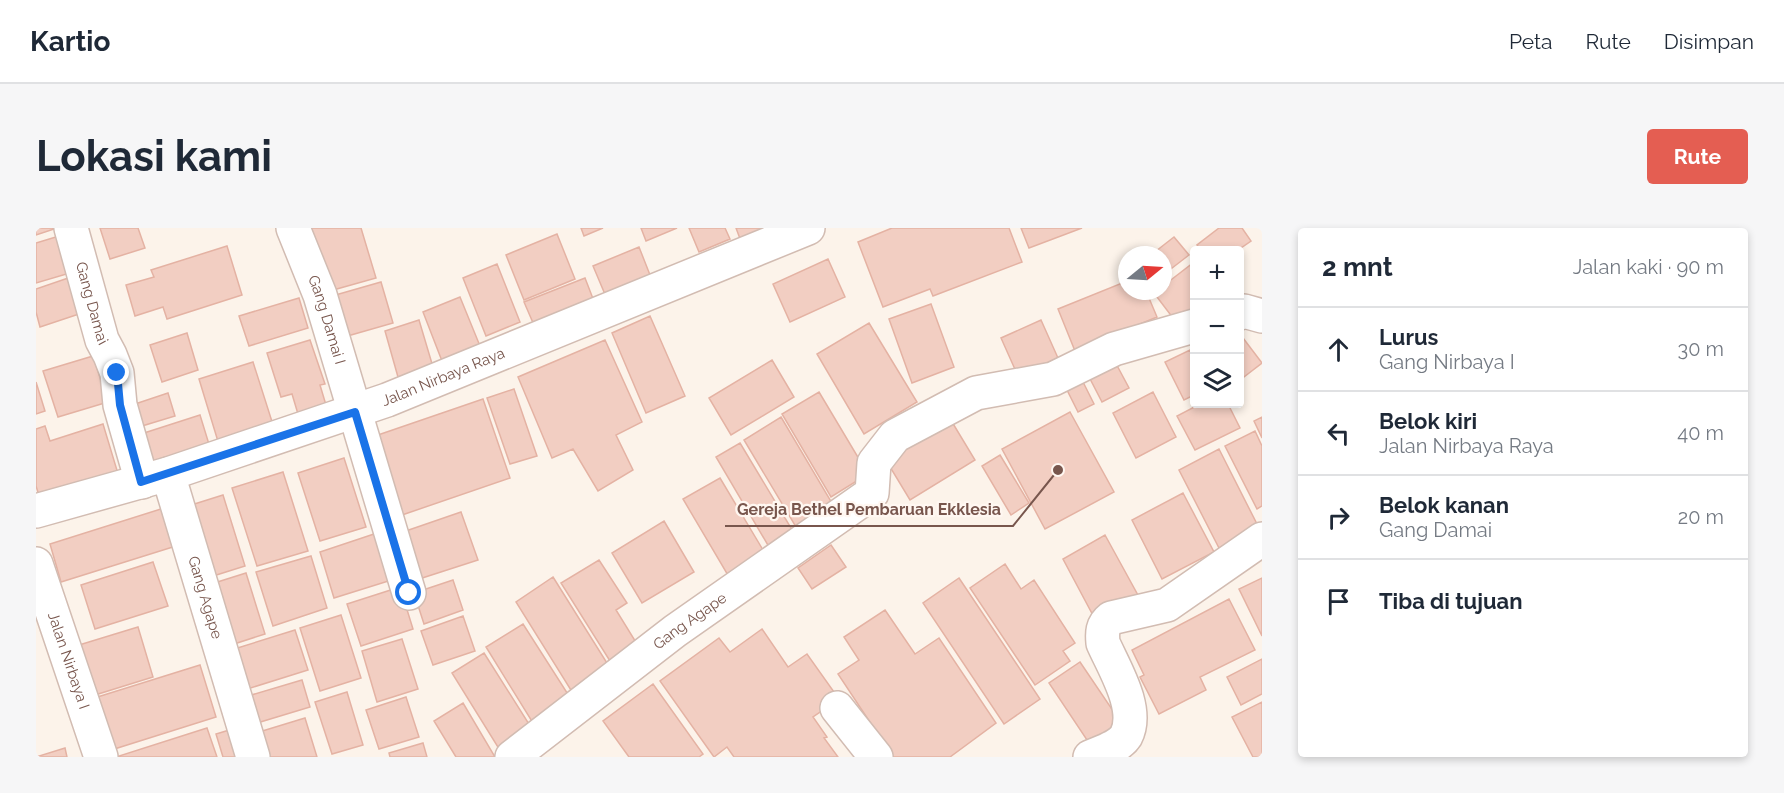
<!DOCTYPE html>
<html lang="id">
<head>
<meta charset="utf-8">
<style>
	body { margin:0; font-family:Raleway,sans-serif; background:#f6f6f7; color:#1f2937 }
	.controls { position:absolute; right:18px; top:18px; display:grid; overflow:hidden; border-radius:6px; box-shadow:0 3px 9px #0003 }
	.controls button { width:54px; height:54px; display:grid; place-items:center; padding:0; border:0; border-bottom:2px solid #e0e1e3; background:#fff; color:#1f2937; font:30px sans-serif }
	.compass { position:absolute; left:1082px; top:18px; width:54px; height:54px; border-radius:50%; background:#fff; box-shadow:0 3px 9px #0003; rotate:72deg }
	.stop { position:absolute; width:18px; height:18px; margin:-14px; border:4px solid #1a73e8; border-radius:50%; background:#fff }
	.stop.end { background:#1a73e8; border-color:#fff; box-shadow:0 2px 6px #0008 }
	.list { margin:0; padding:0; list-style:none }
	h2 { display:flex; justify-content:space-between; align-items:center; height:78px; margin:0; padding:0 24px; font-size:26px }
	h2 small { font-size:20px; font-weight:400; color:#747a83 }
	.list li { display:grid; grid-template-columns:39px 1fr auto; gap:18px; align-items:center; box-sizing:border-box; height:84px; padding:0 24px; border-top:2px solid #e0e1e3 }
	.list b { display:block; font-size:22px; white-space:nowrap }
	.list p { margin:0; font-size:20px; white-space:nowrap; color:#747a83 }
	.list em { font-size:20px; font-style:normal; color:#747a83 }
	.icon { flex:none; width:33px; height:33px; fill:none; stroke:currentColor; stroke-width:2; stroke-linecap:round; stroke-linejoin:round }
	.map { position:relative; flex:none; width:1226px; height:529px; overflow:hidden; border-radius:6px }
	header { display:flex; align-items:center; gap:36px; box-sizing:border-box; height:84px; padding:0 30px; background:#fff; border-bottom:2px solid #e0e1e3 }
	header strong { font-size:28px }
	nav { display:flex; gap:33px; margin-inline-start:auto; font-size:21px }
	.intro { display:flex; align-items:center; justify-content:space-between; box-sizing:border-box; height:144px; padding:0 36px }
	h1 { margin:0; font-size:42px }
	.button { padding:15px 27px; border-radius:6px; background:#e45e52; color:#fff; font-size:21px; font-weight:700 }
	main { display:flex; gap:36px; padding:0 36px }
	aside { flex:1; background:#fff; border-radius:6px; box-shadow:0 3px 9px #0003 }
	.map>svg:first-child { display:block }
	.building { fill:#f2cec2; stroke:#e4b2a3; stroke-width:1.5 }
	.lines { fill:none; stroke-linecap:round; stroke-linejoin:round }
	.minor-casing { stroke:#d2bcb2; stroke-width:36 }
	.minor { stroke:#fff; stroke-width:33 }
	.route { stroke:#1a73e8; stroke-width:8 }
	.labels { text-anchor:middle; stroke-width:4.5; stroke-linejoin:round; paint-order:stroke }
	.street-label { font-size:15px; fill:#78564d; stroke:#fff7f1 }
	.leader { fill:none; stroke:#78564d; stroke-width:2 }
	.callout-dot { fill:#78564d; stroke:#fff7f1; stroke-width:2 }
	.callout-label { font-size:16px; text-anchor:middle; font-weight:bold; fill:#78564d; stroke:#fff7f1; stroke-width:4.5; stroke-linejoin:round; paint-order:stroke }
</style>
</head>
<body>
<header>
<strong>Kartio</strong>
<nav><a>Peta</a><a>Rute</a><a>Disimpan</a></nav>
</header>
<div class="intro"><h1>Lokasi kami</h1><a class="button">Rute</a></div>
<main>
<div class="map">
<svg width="1226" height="529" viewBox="0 0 1226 529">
	<rect width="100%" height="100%" fill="#fcf3ea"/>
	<path class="building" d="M 0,0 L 21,0 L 0,7 Z
		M 64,0 L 102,0 L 109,20 L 74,31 Z
		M 272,0 L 325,0 L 340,50 L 290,64 Z
		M 545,0 L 567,0 L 548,8 Z
		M 605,0 L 641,0 L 610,13 Z
		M 653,0 L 689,0 L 694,11 L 663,24 Z
		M 700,0 L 745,0 L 706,16 Z
		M 856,0 L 973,0 L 986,34 L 897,68 L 894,61 L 847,79 L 822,14 Z
		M 985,0 L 1046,0 L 993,20 Z
		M 1183,0 L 1206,0 L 1215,13 L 1202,22 L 1165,22 L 1161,17 Z
		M 33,5 L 44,42 L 0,55 L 0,15 Z
		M 521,6 L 539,51 L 488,72 L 470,27 Z
		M 1138,9 L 1153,27 L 1127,47 L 1127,27 L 1115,27 Z
		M 191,18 L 206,67 L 131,91 L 127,79 L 99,88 L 90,57 L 118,49 L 115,42 Z
		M 603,19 L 616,52 L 571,71 L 557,38 Z
		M 792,31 L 809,69 L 754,94 L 737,56 Z
		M 1157,35 L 1158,37 L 1158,80 L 1140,94 L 1118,65 L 1120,63 L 1127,63 L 1127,58 Z
		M 461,36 L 484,94 L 450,108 L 427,50 Z
		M 38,48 L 49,84 L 4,99 L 0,84 L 0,61 Z
		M 549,50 L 561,81 L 501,104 L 488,74 Z
		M 1091,53 L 1091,63 L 1110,63 L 1121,89 L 1039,123 L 1022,81 Z
		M 345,54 L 357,95 L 301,111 L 289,70 Z
		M 424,69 L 444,118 L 406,133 L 387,84 Z
		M 263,70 L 272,100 L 213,118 L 203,88 Z
		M 895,76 L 918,139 L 876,155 L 853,91 Z
		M 614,88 L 649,168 L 610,185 L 576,105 Z
		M 383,92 L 397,139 L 362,149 L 349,103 Z
		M 1005,92 L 1022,130 L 982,148 L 965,110 Z
		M 833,95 L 881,174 L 828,206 L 781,126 Z
		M 151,105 L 162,142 L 126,154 L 114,117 Z
		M 1204,106 L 1226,135 L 1204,152 Z
		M 274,112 L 289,156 L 284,157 L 290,177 L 262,186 L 256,166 L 245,169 L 231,125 Z
		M 569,112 L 606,194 L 580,207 L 597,242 L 562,263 L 537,221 L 516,230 L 482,149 Z
		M 1154,122 L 1158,132 L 1158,167 L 1148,172 L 1129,134 Z
		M 57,128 L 72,174 L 22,189 L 7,143 Z
		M 1077,130 L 1093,160 L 1066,174 L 1050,143 Z
		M 736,132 L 758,169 L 695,207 L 673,170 Z
		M 217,134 L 239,203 L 184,220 L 163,151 Z
		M 1043,146 L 1058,176 L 1042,184 L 1027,154 Z
		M 0,154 L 9,183 L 0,186 Z
		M 478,161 L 501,228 L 474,236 L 451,170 Z
		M 783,164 L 832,246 L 795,269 L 746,186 Z
		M 1117,164 L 1140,209 L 1100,230 L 1077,185 Z
		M 132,165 L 139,188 L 106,198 L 99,176 Z
		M 447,171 L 474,250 L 366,287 L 339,208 Z
		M 1164,176 L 1192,176 L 1204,200 L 1159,222 L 1141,188 Z
		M 1034,184 L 1078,264 L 1009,301 L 966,221 Z
		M 164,187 L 176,226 L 121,243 L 108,205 Z
		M 745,189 L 803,287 L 766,309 L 708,212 Z
		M 913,189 L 939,232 L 874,272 L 848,229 Z
		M 1226,189 L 1226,210 L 1218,193 Z
		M 67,196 L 83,249 L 7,280 L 0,258 L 0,201 L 9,198 L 14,213 Z
		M 1219,203 L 1226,218 L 1226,278 L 1221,281 L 1189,218 Z
		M 704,215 L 761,310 L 736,324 L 680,229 Z
		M 1183,221 L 1223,300 L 1183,320 L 1143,242 Z
		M 964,227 L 993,275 L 975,287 L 946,238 Z
		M 308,230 L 330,299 L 284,313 L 262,245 Z
		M 247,244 L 272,323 L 221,338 L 196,260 Z
		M 684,250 L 730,327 L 693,349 L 647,271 Z
		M 1147,265 L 1178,324 L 1126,351 L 1096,292 Z
		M 187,267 L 209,338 L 174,349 L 152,278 Z
		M 128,280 L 140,318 L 25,354 L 14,316 Z
		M 425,284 L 442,332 L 380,352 L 364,305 Z
		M 628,293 L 658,344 L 606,375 L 576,325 Z
		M 347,303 L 362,350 L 298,370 L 284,324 Z
		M 1069,307 L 1103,369 L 1060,393 L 1027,331 Z
		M 795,317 L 810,339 L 776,361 L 762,340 Z
		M 275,328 L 291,380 L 237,398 L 220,344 Z
		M 563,332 L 591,375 L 580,382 L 606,424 L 579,441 L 525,355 Z
		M 117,334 L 132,378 L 59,401 L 45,357 Z
		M 969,336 L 985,361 L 998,352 L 1039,415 L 1027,423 L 1034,433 L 999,457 L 934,360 Z
		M 210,345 L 229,406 L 195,417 L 175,356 Z
		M 517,349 L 576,443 L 538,467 L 480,374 Z
		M 923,350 L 1004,471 L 968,496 L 887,375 Z
		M 1226,350 L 1226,408 L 1203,361 Z
		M 417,352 L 427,382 L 388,396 L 378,365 Z
		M 364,359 L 377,401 L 325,418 L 311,376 Z
		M 1193,371 L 1219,422 L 1164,449 L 1170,462 L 1123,486 L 1104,449 L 1108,447 L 1096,422 Z
		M 849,382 L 879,426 L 903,410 L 960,495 L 914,529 L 857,529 L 802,446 L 823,432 L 808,409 Z
		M 305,387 L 325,450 L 284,463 L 264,400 Z
		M 427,388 L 439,423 L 397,437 L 385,403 Z
		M 487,396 L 535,471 L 497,495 L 450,419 Z
		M 102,399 L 117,449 L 59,467 L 43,417 Z
		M 726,401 L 752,439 L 771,426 L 803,471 L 777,489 L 791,509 L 788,510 L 802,529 L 698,529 L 691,519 L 678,529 L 624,453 L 683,410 L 694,424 Z
		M 259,402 L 272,442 L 208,462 L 195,422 Z
		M 366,411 L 382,461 L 341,474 L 326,423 Z
		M 448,425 L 498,504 L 465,524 L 416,445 Z
		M 1226,431 L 1226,466 L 1205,477 L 1191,449 Z
		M 1044,434 L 1088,499 L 1057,521 L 1013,455 Z
		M 164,437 L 180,489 L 72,523 L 55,471 Z
		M 266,452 L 274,479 L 221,495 L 212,468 Z
		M 617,456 L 667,526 L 663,529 L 593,529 L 567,493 Z
		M 311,464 L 327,517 L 296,526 L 279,474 Z
		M 370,469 L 383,509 L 343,521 L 330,482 Z
		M 1226,474 L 1226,529 L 1217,529 L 1196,489 Z
		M 427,475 L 459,529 L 420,529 L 398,493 Z
		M 269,490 L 281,529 L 231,529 L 223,504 Z
		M 171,500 L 181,529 L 84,529 L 83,528 Z
		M 200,500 L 209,529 L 187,529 L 180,506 Z
		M 387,515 L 391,529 L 354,529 L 353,525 Z
		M 29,520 L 31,529 L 0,529 Z"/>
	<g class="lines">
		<defs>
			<g id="minor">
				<path id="s1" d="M 35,0 L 66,112 L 74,127 L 81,145 L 84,177 L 106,254"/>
				<path id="s2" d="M 257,0 L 284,67 L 373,365"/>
				<path d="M 1204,85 L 1208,83 L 1226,88"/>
				<path id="s3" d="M 132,246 L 217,529"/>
				<path id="s4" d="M 0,283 L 132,246 L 351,172 L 772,0"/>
				<path id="s5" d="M 0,336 L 65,529"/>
				<path d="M 801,480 L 840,529"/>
				<path id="s6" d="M 476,529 L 639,403 L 836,265 L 838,235 L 859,208 L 940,165 L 1017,151 L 1078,121 L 1158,98"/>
				<path d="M 1054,529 C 1065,524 1083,519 1090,508 C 1104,481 1078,440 1067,415 C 1066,405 1066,397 1075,390 L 1131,377 L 1226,311"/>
			</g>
		</defs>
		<use href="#minor" class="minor-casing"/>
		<use href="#minor" class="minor"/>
	</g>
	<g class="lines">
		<path class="route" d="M 81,145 L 84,177 L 105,254 L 319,184 L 373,365"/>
	</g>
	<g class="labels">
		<g class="street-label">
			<text dy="5" stroke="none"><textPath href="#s1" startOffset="78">Gang Damai</textPath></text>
			<text dy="5" stroke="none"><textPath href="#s2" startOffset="98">Gang Damai I</textPath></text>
			<text dy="5" stroke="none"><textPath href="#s4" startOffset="429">Jalan Nirbaya Raya</textPath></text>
			<text dy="5" stroke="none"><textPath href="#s3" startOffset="129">Gang Agape</textPath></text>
			<text dy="5" stroke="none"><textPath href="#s6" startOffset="224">Gang Agape</textPath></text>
			<text dy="5" stroke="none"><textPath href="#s5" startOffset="102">Jalan Nirbaya I</textPath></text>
		</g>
	</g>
	<path class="leader" d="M1022 242L977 298H689"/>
	<circle class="callout-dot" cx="1022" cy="242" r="6"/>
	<g class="callout-label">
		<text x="833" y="287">Gereja Bethel Pembaruan Ekklesia</text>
	</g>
</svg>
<div class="controls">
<button>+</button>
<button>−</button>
<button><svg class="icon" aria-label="layers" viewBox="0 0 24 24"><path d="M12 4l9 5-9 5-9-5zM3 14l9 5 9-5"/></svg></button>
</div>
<svg class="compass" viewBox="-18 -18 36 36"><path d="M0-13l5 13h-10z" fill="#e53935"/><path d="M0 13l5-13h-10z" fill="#747a83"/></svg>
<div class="stop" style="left:373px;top:365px"></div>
<div class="stop end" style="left:81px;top:145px"></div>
</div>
<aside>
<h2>2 mnt<small>Jalan kaki · 90 m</small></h2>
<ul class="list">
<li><svg class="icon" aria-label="ahead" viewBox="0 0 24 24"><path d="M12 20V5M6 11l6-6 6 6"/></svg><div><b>Lurus</b><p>Gang Nirbaya I</p></div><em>30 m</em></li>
<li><svg class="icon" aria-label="left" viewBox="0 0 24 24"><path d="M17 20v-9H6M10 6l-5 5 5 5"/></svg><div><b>Belok kiri</b><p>Jalan Nirbaya Raya</p></div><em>40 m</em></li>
<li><svg class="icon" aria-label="right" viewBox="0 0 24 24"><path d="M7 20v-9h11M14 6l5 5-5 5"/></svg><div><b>Belok kanan</b><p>Gang Damai</p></div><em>20 m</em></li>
<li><svg class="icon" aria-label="arrive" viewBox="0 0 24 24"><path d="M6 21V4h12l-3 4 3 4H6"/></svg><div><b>Tiba di tujuan</b></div></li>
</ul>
</aside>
</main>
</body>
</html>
